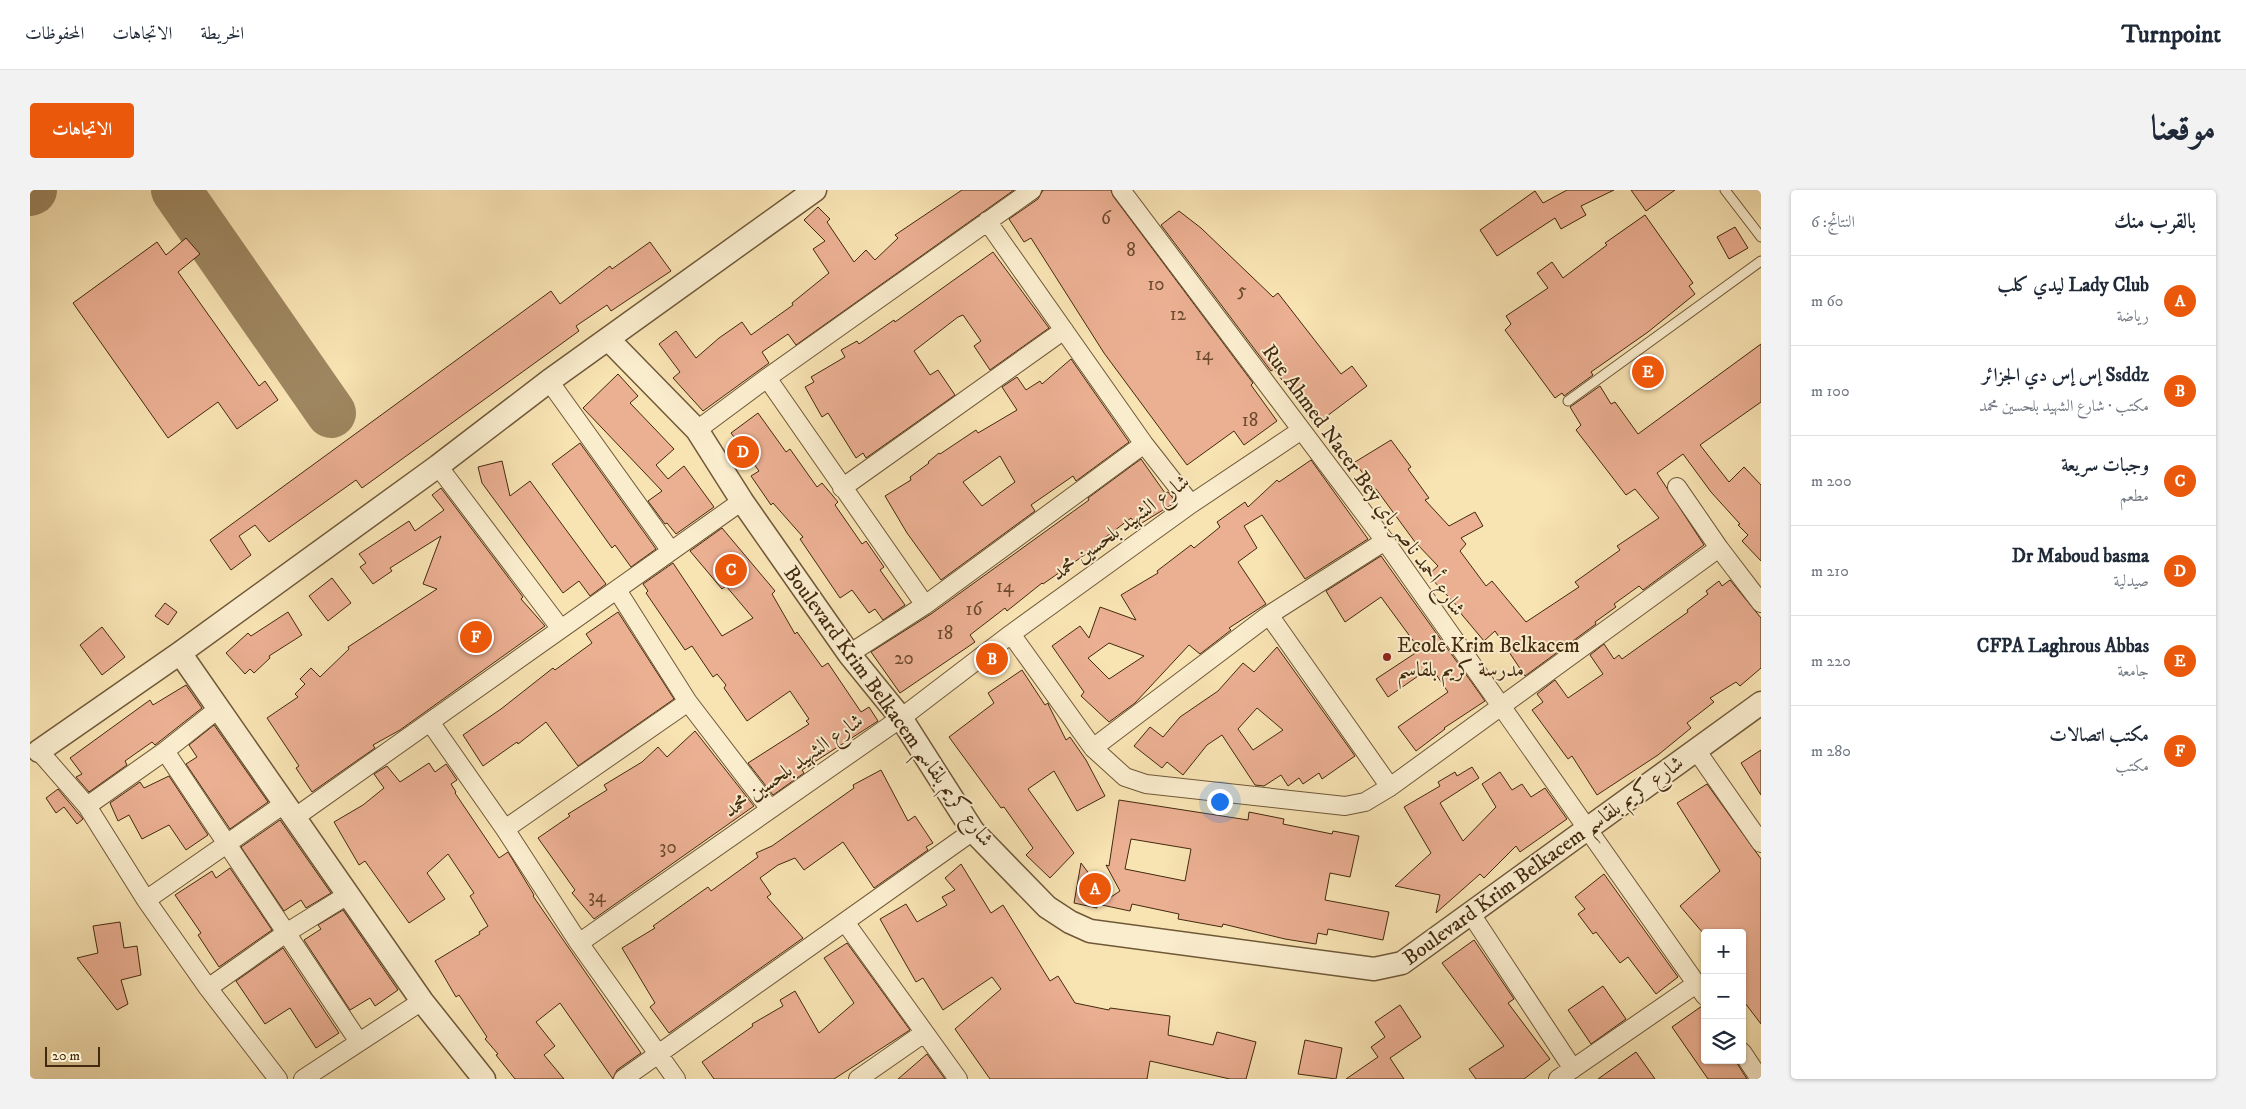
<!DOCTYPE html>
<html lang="ar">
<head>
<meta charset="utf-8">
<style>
	body { margin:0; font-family:"IM FELL DW Pica",Amiri,serif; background:#f2f2f3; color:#1f2937; direction:rtl }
	.controls { position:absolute; right:15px; bottom:15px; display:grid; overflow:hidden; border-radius:5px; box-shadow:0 1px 4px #0004 }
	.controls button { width:45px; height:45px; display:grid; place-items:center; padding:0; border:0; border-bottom:1px solid #e0e1e3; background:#fff; color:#1f2937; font:25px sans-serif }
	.scale { position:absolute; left:15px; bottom:12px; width:55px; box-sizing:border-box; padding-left:5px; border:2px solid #432a0e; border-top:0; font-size:14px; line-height:18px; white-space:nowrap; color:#432a0e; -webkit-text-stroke:4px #faedce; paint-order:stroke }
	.you { position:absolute; left:1189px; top:611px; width:18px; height:18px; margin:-12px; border:4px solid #fff; border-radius:50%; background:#1a73e8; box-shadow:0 0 0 8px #1a73e833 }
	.badge { display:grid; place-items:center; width:32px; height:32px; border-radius:50%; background:#ea580c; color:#fff; font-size:16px; font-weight:700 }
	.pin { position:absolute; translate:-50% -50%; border:2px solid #fff; box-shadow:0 1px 5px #0006 }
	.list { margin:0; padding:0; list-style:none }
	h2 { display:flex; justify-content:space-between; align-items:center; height:65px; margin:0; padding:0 20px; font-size:21px }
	h2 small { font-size:16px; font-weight:400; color:#747a83 }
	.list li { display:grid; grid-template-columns:32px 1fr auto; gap:15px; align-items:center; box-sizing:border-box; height:90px; padding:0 20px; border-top:1px solid #e0e1e3 }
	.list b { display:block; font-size:19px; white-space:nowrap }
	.list p { margin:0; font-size:16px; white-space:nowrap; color:#747a83 }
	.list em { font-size:16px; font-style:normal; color:#747a83 }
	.icon { flex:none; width:28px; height:28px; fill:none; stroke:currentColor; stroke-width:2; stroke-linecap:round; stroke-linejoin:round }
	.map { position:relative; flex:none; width:1731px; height:889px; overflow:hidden; direction:ltr; border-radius:5px }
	header { display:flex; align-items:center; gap:30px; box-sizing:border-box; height:70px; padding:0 25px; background:#fff; border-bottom:1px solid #e0e1e3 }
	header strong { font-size:24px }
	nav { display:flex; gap:28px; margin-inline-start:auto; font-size:18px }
	.intro { display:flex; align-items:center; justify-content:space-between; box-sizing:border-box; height:120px; padding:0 30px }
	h1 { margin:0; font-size:35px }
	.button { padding:12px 22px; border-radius:5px; background:#ea580c; color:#fff; font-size:18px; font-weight:700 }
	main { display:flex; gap:30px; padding:0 30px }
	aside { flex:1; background:#fff; border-radius:5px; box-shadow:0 1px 4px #0004 }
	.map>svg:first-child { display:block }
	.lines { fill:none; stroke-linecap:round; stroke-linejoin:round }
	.taxiway { stroke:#9e8660; stroke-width:50 }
	.building { fill:#ebaf92; stroke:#432a0e; fill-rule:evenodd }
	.service-casing { stroke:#705837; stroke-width:11 }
	.minor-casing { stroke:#705837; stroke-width:20 }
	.tertiary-casing { stroke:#705837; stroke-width:25 }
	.service { stroke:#faedce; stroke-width:9 }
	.minor { stroke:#faedce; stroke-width:18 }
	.tertiary { stroke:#faedce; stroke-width:22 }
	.poi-dot { fill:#8f2418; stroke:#faedce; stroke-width:2 }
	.labels { text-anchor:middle; stroke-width:4; stroke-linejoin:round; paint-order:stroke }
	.number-label { font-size:19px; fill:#6d4b2f }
	.street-label { font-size:21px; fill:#432a0e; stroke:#faedce }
	.poi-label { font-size:21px; fill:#432a0e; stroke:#faedce; text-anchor:start }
</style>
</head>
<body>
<header>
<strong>Turnpoint</strong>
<nav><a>الخريطة</a><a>الاتجاهات</a><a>المحفوظات</a></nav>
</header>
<div class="intro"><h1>موقعنا</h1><a class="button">الاتجاهات</a></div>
<main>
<aside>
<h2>بالقرب منك<small>النتائج: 6</small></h2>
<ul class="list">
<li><span class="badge">A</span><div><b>Lady Club ليدي كلب</b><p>رياضة</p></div><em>60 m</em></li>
<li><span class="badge">B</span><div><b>Ssddz إس إس دي الجزائر</b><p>مكتب · شارع الشهيد بلحسين محمد</p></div><em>100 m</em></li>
<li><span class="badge">C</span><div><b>وجبات سريعة</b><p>مطعم</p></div><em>200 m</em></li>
<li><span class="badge">D</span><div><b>Dr Maboud basma</b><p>صيدلية</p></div><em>210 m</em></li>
<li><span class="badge">E</span><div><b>CFPA Laghrous Abbas</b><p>جامعة</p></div><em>220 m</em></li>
<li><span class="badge">F</span><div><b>مكتب اتصالات</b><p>مكتب</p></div><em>280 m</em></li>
</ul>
</aside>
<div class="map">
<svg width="1731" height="889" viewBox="0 0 1731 889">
	<rect width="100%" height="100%" fill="#f8e3b3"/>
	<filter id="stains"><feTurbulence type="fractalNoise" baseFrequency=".004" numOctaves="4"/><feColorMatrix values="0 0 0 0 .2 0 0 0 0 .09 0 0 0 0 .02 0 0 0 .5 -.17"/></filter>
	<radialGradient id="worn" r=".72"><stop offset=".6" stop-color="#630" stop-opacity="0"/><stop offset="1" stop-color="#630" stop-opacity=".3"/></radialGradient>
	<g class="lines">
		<path class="taxiway" d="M 146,0 L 301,223
			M 0,1 L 2,0"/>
	</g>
	<path class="building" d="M 932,0 L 984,0 L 766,155 L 758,144 L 732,162 L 739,173 L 673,221 L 643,188 L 650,182 L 629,154 L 646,141 L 666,168 L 689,148 L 712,132 L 721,145 L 763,115 L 762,113 L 799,83 L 783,59 L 795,51 L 774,30 L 788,17 L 800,29 L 797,32 L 824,72 L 836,60 L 845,70 L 868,48 L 865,45 Z
		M 1013,0 L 1081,0 L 1083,6 L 1223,193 L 1221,195 L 1247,231 L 1214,255 L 1204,241 L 1157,275 L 1074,163 L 1001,48 L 994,52 L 979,29 L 1008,9 Z
		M 1537,0 L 1584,0 L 1551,16 L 1556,25 L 1531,39 L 1525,28 L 1467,66 L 1450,40 L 1505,1 L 1513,13 Z
		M 1601,0 L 1645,0 L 1616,21 Z
		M 1149,21 L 1171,38 L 1243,107 L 1248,103 L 1311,184 L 1322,176 L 1337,196 L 1285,235 L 1244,179 L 1241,181 L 1131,35 Z
		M 1615,25 L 1663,93 L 1659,96 L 1665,104 L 1618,142 L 1561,182 L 1563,185 L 1534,206 L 1532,203 L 1525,208 L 1475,140 L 1481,134 L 1476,126 L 1518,98 L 1507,83 L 1522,72 L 1533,88 L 1577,55 L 1575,53 Z
		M 1705,37 L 1718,58 L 1699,69 L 1687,47 Z
		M 156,48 L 170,64 L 148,82 L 229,196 L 235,191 L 248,210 L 207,239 L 188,212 L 138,248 L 43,113 L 127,52 L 136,65 Z
		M 620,52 L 641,81 L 581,121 L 577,115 L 546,136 L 549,141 L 332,298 L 326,290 L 239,352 L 225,335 L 209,346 L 221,365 L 201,380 L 180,350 L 521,101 L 530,114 L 580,76 L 582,79 Z
		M 963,62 L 1019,138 L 960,180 L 944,156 L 951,151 L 933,125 L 928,127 L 884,161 L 900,185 L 908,180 L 925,205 L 836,268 L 833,263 L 826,268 L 798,223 L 792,227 L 775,197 L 784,192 L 781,187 L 815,167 L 811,160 L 827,151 L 829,154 L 864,130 L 865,132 Z
		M 1731,154 L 1731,212 L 1670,255 L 1699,292 L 1714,277 L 1731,295 L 1731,371 L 1712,351 L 1718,345 L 1708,335 L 1710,334 L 1681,302 L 1653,264 L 1627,283 L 1674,355 L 1613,400 L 1609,396 L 1584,414 L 1586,417 L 1565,432 L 1566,434 L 1495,486 L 1465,441 L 1454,451 L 1428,420 L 1430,419 L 1398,385 L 1408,376 L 1385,352 L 1346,299 L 1344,300 L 1325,272 L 1361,250 L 1381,277 L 1378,279 L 1399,308 L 1395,310 L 1419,336 L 1445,322 L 1453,336 L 1431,348 L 1436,354 L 1430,361 L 1456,396 L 1462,391 L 1496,432 L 1549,397 L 1545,392 L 1590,360 L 1587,356 L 1629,328 L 1605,299 L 1596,305 L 1546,240 L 1551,235 L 1540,217 L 1570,196 L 1581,214 L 1585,212 L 1608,244 Z
		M 1041,169 L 1099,252 L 1046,291 L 1043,286 L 1001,315 L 1005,321 L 911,390 L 877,343 L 855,306 L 881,290 L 880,287 L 899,273 L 898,272 L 909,263 L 910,264 L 946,240 L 948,243 L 987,220 L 972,197 L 987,187 L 996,200 L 1010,191 L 1012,194 ZM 970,266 L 985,292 L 952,316 L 933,292 Z
		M 588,184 L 608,206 L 600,213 L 644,259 L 626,275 L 638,289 L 654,276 L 684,317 L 646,344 L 637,333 L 635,334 L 618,311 L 632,301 L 553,218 Z
		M 728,223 L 756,262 L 760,259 L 787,297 L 792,293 L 808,312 L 805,315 L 832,354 L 836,351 L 854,377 L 850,380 L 875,415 L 853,430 L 845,419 L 839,423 L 822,400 L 810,408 L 770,349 L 773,347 L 743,313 L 741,315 L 721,286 L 729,281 L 701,243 Z
		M 550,253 L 626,359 L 601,377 L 585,355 L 582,358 L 522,274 Z
		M 1111,269 L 1135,303 L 1138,302 L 1146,312 L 1107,336 L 1101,328 L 1072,350 L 1073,352 L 1013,394 L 1012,393 L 977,421 L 975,418 L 940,445 L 945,452 L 870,503 L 841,462 L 901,424 L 1059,310 L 1058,308 Z
		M 1281,270 L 1338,349 L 1275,389 L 1232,325 L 1214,336 L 1227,358 L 1208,372 L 1236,414 L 1199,438 L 1201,440 L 1170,464 L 1159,455 L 1105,513 L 1079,532 L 1051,506 L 1054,502 L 1022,456 L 1050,436 L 1059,448 L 1070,417 L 1106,430 L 1091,405 L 1128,383 L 1127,381 L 1161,355 L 1164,358 L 1190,337 L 1187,332 L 1215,312 L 1218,317 L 1247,290 L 1249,292 ZM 1079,453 L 1114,466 L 1079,489 L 1058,468 Z
		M 472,271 L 480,306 L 500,291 L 576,394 L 560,406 L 549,391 L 533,403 L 452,293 L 448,277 Z
		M 411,298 L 493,407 L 491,409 L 515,436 L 370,540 L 343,555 L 345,558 L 282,602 L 266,578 L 269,576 L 237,528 L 268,507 L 265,504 L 275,494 L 270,489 L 281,478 L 290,487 L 319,459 L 318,457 L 407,399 L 393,394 L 411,346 L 360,378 L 362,381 L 343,394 L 330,377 L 336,373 L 329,364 L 379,331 L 385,341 L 414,320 L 402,305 Z
		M 692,338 L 745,401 L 742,404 L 765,444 L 767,442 L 792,477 L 798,473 L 831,522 L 839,517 L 848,531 L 772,580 L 774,583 L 743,605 L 718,573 L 779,534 L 776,531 L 779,529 L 760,501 L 717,531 L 694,498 L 696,495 L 687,484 L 683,487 L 662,456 L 655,460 L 616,403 L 618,401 L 613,394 L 643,373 L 692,446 L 723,428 L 696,396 L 692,399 L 660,361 Z
		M 1351,366 L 1455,511 L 1414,538 L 1415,539 L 1386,561 L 1368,537 L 1418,502 L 1401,477 L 1358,507 L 1346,489 L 1390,460 L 1351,407 L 1315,432 L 1296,401 Z
		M 302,388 L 321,413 L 298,431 L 279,406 Z
		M 1700,390 L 1731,428 L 1731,478 L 1710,496 L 1706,492 L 1680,508 L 1684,512 L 1657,533 L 1661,538 L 1628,565 L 1567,605 L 1542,566 L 1538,569 L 1502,520 L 1513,512 L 1507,504 L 1525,490 L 1538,508 L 1573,484 L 1560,465 L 1574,454 L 1584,469 L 1589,465 L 1592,469 L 1658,422 L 1657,420 L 1678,404 L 1676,401 L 1689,391 L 1692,396 Z
		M 135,413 L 147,422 L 138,435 L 125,426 Z
		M 258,422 L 272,445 L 239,466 L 240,468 L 224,483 L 220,479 L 215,484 L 196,463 L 218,443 L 221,446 Z
		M 588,422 L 644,509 L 548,576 L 516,532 L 488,554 L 487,552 L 453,576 L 433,545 L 471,519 L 523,478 L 525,480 L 562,453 L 556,444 Z
		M 72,437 L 95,467 L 72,485 L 50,455 Z
		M 1247,457 L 1325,566 L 1292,589 L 1289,583 L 1273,594 L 1269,588 L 1258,596 L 1251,585 L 1234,596 L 1225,595 L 1192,545 L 1177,555 L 1153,585 L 1137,572 L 1132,578 L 1104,556 L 1120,537 L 1133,547 L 1150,527 L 1188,501 L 1213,473 L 1224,482 ZM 1227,518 L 1253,540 L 1223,560 L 1208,539 Z
		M 992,480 L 1015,515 L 1018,513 L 1019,516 L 1036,550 L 1040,547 L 1056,570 L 1075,606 L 1047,621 L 1024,581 L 998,599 L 1044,663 L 1020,688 L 996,665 L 1003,658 L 974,617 L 971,618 L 919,547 L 964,513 L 958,503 Z
		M 156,495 L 172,518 L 125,555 L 122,552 L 95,571 L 97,575 L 59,602 L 46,587 L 52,584 L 40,568 L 120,510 L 123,515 Z
		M 184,535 L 238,612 L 200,639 L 156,574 L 167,567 L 159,555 Z
		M 665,541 L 724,616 L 564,729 L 542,703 L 545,700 L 508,648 L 540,626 L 538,624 L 577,600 L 574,595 L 612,572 L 628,557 L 637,567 Z
		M 1731,560 L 1731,605 L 1711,573 Z
		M 399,573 L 405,582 L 416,574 L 427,590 L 421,594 L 426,602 L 425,603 L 469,668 L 478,662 L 504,705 L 503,706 L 611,863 L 587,880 L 583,889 L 530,813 L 506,832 L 525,856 L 514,865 L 534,889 L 485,889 L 466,865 L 468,864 L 455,849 L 457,847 L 429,805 L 426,807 L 405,771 L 450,744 L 449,742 L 458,736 L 440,706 L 444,703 L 418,664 L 397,683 L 415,709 L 379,733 L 335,671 L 329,675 L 304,632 L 333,615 L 354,598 L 344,584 L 357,576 L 370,592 Z
		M 1442,577 L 1449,588 L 1410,613 L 1433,651 L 1466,617 L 1452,594 L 1470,582 L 1482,600 L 1492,594 L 1501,607 L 1515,598 L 1537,629 L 1490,662 L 1486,656 L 1454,688 L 1450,684 L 1406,723 L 1410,705 L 1365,696 L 1401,663 L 1374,617 L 1410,596 L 1408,592 L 1425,582 L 1427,586 Z
		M 851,580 L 878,631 L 885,626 L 903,653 L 896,657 L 898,660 L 844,698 L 813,652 L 774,680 L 765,668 L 748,675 L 730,688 L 741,704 L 737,707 L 773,748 L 639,843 L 620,817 L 625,813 L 592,758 L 625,738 L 623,736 L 678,697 L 681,701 L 728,667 L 726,663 L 742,656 L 824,598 L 823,595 Z
		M 139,586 L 178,645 L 156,660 L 139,635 L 112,649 L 99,625 L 88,631 L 80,613 L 110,592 L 114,598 Z
		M 1677,594 L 1731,669 L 1731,834 L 1712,809 L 1712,743 L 1673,743 L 1650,716 L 1690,681 L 1647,613 Z
		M 28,599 L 53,629 L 47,634 L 34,617 L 26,623 L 16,608 Z
		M 1089,610 L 1218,630 L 1219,622 L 1254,629 L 1253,634 L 1302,644 L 1303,641 L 1329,646 L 1320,687 L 1300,683 L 1295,710 L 1359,722 L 1353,750 L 1298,739 L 1297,745 L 1288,743 L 1286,754 L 1255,749 L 1193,734 L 1192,737 L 1148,729 L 1149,724 L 1102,714 L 1100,721 L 1067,714 L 1067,718 L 1044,713 L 1051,673 L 1078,709 L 1090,701 L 1076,675 L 1079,676 ZM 1101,649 L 1161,659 L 1155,691 L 1095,679 Z
		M 250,630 L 301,703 L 276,718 L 271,710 L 254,721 L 211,657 Z
		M 931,674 L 961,723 L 973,715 L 1020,791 L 1028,786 L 1045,813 L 1079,820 L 1080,818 L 1140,826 L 1138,845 L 1183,855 L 1187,842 L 1226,852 L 1216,889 L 1200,889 L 1120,871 L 1117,889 L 960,889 L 925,839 L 971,799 L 962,787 L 913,820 L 893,788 L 886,792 L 850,729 L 876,714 L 887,732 L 917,715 L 912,707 L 925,700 L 915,688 Z
		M 200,678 L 242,740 L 189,777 L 168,745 L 171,743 L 145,705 L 182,681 L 186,688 Z
		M 1574,684 L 1648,787 L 1626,804 L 1598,767 L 1590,773 L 1566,742 L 1563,744 L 1548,724 L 1555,719 L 1545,707 Z
		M 313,720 L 368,800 L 345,816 L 340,808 L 320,820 L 274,750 L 291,739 L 288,735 Z
		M 90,732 L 94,758 L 107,756 L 111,785 L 91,790 L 98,814 L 87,820 L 47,768 L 68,763 L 63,736 Z
		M 1444,750 L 1484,809 L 1478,813 L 1520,869 L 1494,889 L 1446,889 L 1439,879 L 1474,856 L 1412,773 Z
		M 817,753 L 880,840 L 804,889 L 684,889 L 672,872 L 723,836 L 722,834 L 753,816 L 750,810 L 765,801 L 789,843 L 824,813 L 794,768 Z
		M 253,758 L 309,843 L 286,858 L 260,818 L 235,834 L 206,791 Z
		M 1573,796 L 1596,829 L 1561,854 L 1538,820 Z
		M 1370,815 L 1391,847 L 1360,868 L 1374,889 L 1316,889 L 1348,867 L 1341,857 L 1355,847 L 1345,832 Z
		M 1672,816 L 1675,816 L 1675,870 L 1705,870 L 1717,889 L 1678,889 L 1642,837 Z
		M 1275,850 L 1312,858 L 1306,889 L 1268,884 Z
		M 1606,862 L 1625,889 L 1568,889 Z
		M 897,864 L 915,889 L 868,889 Z"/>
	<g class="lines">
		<defs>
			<path id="service" d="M 1695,0 L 1731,47
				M 1538,211 L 1731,71"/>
			<path id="minor" d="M 1091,0 L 1355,351 L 1675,806
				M 957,31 L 1114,254 L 1161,314
				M 737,188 L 895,415
				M 519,191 L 641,361
				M 667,240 L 737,188 L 1002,0
				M 408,276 L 531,439
				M 1647,297 L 1689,358
				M 812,298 L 1034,140
				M 587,400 L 658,512 L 740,619
				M 1239,425 L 1360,597
				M 981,444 L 1063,558 L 1095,587 L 1116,594 L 1315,616 L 1335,612 L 1360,597 L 1689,358 L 1731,413
				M 819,464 L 895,415 L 1114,254
				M 400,532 L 475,639 L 549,753 L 646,889
				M 1063,558 L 1239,425 L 1355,351
				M 1666,560 L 1731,653
				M 9,561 L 57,616 L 116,710 L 178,798 L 248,889
				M 135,561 L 329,852
				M 57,616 L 135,561 L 188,519
				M 264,628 L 712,311
				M 475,639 L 658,512
				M 116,710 L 254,614
				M 1441,724 L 1543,879
				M 815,732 L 928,889
				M 549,753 L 871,528 L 981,444 L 1161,314 L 1270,241
				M 178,798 L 256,743 L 319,704
				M 1712,862 L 1730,889
				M 273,889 L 392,811
				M 593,889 L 943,641
				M 828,889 L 894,843
				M 1528,889 L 1666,794"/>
			<path id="tertiary" d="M 578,149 L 667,240 L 712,311 L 819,464 L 871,528 L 943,641 L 1017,717 L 1040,732 L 1060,741 L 1344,779 L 1372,773 L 1731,513
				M 150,463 L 392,811 L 454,889
				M 9,561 L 150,463 L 408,276 L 519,191 L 785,0"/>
		</defs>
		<use href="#service" class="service-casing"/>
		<use href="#minor" class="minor-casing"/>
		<use href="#tertiary" class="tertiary-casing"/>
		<use href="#service" class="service"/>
		<use href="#minor" class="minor"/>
		<use href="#tertiary" class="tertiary"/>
	</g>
	<circle class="poi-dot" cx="1357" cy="467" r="5"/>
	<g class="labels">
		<g class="number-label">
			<text x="1076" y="34">6</text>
			<text x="1101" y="66">8</text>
			<text x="1126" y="100">10</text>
			<text x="1212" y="106">5</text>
			<text x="1148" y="130">12</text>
			<text x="1174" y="170">14</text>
			<text x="1220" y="236">18</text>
			<text x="975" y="402">14</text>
			<text x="944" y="425">16</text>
			<text x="915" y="449">18</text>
			<text x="874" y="474">20</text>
			<text x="638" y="663">30</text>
			<text x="567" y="712">34</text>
		</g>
		<g class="street-label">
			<text transform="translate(1334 290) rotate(54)" y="7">Rue Ahmed Nacer Bey شارع أحمد ناصر باي</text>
			<text transform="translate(1090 337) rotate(-36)" y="7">شارع الشهيد بلحسين محمد</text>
			<text transform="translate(859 516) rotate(54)" y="7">Boulevard Krim Belkacem شارع كريم بلقاسم</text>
			<text transform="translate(763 575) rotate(-35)" y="7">شارع الشهيد بلحسين محمد</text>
			<text transform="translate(1513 670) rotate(-36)" y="7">Boulevard Krim Belkacem شارع كريم بلقاسم</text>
		</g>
		<g class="poi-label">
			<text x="1367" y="462">Ecole Krim Belkacem<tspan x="1367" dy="24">مدرسة كريم بلقاسم</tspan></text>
		</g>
	</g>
	<rect width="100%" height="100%" filter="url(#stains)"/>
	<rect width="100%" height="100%" fill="url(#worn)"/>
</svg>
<div class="controls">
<button>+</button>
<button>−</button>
<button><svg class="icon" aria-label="layers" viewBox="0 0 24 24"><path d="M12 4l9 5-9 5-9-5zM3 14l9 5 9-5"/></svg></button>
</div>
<div class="scale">20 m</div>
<div class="you"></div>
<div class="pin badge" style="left:1065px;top:699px">A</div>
<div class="pin badge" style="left:962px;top:469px">B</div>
<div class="pin badge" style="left:701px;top:380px">C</div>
<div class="pin badge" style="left:713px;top:262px">D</div>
<div class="pin badge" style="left:1618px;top:182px">E</div>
<div class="pin badge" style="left:446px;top:447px">F</div>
</div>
</main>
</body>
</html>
